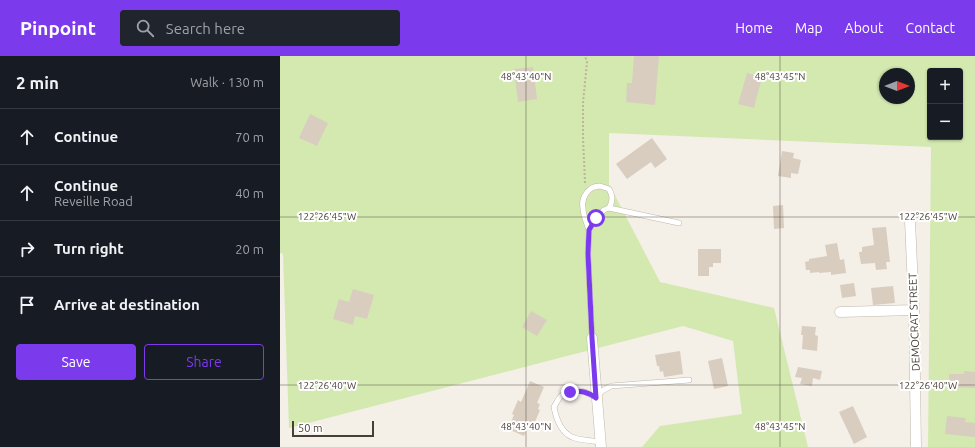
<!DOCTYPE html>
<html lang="en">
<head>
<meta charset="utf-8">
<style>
	body { margin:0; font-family:Ubuntu,sans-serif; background:#20242c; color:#f1f3f6 }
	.controls { position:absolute; right:12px; top:12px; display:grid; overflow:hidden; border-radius:4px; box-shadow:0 1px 3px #0004 }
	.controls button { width:36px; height:36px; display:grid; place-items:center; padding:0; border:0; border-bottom:1px solid #363941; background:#171b24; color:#f1f3f6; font:20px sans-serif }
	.compass { position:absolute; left:599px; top:12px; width:36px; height:36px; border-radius:50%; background:#171b24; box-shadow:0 1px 3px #0004; rotate:90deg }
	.scale { position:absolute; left:12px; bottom:10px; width:82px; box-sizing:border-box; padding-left:4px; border:2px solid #473f36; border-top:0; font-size:11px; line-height:14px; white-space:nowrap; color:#473f36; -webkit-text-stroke:3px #fff; paint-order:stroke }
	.stop { position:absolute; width:12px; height:12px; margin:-9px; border:3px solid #7c3aed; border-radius:50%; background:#fff }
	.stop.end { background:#7c3aed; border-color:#fff; box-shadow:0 1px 4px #0008 }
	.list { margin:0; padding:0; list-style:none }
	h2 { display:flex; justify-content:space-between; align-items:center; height:52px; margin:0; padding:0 16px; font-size:17px }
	h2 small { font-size:13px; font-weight:400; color:#9ea1a6 }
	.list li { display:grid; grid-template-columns:26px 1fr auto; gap:12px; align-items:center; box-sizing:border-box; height:56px; padding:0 16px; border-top:1px solid #363941 }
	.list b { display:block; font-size:15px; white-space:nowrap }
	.list p { margin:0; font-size:13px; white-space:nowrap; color:#9ea1a6 }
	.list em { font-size:13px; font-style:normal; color:#9ea1a6 }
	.actions { display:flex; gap:8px; padding:12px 16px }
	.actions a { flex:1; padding:9px 0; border:1px solid #7c3aed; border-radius:4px; text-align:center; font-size:14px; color:#7c3aed }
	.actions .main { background:#7c3aed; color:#fff }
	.icon { flex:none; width:22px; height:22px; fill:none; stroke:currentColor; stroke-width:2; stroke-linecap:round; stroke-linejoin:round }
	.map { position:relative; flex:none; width:695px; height:391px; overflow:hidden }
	header { display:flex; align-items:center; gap:24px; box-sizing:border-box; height:56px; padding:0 20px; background:#7c3aed; color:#fff }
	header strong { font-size:19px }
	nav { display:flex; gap:22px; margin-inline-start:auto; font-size:14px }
	.search { width:280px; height:36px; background:#20242c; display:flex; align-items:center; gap:10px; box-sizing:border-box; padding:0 14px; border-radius:4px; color:#9ea1a6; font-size:15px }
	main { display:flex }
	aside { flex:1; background:#171b24 }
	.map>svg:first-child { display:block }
	.green { fill:#d3e9b0; fill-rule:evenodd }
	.building { fill:#d9cdc0 }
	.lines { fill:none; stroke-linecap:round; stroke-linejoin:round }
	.service-casing { stroke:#c0b7aa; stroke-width:6 }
	.minor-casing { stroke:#c0b7aa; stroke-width:11 }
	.path { stroke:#c2b19b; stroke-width:2; stroke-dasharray:2 2; stroke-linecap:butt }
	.service { stroke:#fff; stroke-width:5 }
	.minor { stroke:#fff; stroke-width:10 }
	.route { stroke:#7c3aed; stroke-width:5 }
	.ticks { fill:none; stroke:#473f36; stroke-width:1; stroke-opacity:0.45 }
	.labels { text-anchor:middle; stroke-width:4; stroke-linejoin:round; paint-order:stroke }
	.street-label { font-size:11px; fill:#473f36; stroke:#fff }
	.ticks-label { font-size:10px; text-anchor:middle; fill:#473f36; stroke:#fff; stroke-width:4; stroke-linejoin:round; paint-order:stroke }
</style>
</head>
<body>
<header>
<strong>Pinpoint</strong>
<div class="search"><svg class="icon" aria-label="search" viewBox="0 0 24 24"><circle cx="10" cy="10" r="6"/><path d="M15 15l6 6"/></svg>Search here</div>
<nav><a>Home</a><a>Map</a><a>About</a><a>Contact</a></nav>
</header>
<main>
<aside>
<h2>2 min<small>Walk · 130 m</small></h2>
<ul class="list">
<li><svg class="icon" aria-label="ahead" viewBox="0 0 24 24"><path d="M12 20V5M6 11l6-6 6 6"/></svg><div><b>Continue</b></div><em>70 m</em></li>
<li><svg class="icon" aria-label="ahead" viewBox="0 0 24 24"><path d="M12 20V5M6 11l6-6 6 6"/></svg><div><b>Continue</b><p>Reveille Road</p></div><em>40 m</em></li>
<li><svg class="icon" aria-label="right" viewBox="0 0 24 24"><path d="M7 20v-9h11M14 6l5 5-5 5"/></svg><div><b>Turn right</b></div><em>20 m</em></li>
<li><svg class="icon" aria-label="arrive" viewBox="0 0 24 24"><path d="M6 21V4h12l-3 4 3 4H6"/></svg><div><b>Arrive at destination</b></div></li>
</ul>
<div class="actions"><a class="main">Save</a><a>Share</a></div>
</aside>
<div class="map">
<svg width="695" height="391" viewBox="0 0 695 391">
	<rect width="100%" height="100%" fill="#f4efe7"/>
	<path class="green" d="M 0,0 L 695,0 L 695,391 L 648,391 L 651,91 L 329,77 L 329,128 L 380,226 L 494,252 L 528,391 L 362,391 L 380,370 L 462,358 L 453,285 L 403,270 L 9,372 L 3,198 L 0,197 ZM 650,15 L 680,15 L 680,81 L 650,81 ZM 605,18 L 629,18 L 629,42 L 605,42 Z"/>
	<path class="building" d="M 354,0 L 379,0 L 375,49 L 346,46 L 347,27 L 352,27 Z
		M 253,11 L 257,43 L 238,46 L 234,13 Z
		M 467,17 L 482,21 L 474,52 L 458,48 Z
		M 30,58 L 48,67 L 37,90 L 19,82 Z
		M 372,82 L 387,103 L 375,112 L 371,106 L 347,123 L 336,108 Z
		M 502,95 L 514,97 L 513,102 L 521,104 L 518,118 L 511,117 L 511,122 L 498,120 Z
		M 503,149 L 504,172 L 494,173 L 493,150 Z
		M 606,171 L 610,206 L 606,206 L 607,213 L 596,214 L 595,207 L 581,208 L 579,196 L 582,196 L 582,191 L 594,189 L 592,172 Z
		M 557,187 L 560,204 L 564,203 L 566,217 L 551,219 L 551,216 L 539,217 L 539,216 L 530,217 L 530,214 L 526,214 L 525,206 L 529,205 L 529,203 L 547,200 L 545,189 Z
		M 418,193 L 441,193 L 441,207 L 433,207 L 433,211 L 429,211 L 429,220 L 418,220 Z
		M 574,227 L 576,240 L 562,242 L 560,229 Z
		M 613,230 L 615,247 L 593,249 L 591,232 Z
		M 73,233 L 94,239 L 87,263 L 75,260 L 73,269 L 53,263 L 59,243 L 69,246 Z
		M 251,255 L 267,264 L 257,280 L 242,271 Z
		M 522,270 L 536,271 L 535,279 L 538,280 L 537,295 L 522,293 L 523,279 L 521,279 Z
		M 400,295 L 403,318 L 384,321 L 383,315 L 380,316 L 379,310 L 377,310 L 375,299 Z
		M 442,302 L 448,330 L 434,333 L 428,305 Z
		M 518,311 L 542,315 L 540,324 L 533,322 L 532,330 L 520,328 L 522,322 L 515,321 Z
		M 684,315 L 695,316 L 695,332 L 669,331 L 669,318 L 684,318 Z
		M 250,325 L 264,331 L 257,347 L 260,348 L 258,353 L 260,354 L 254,368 L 250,366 L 244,380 L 228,373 L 234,359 L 232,358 L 238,344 L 241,346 Z
		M 573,350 L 587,381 L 574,388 L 559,356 Z
		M 667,360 L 686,362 L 685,366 L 695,367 L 695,381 L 665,378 Z"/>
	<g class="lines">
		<defs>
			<path id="service" d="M 309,174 C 307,167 303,160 303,152 C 301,142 308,130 320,130 C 323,131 326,132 329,133 C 333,140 333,145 329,152
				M 312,282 L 308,198 L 309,174 L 316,162 L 324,154 L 329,152 L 399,167
				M 321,386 C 314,385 297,384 292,381 C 281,376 276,362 274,351 C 276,348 278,343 281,340 C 293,331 305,334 316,342 L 322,335 L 331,330 L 409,324"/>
			<path id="minor" d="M 630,165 L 634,254 L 636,391
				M 560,256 L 634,254
				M 312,282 L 321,391"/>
		</defs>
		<use href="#service" class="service-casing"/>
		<use href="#minor" class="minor-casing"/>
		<path class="path" d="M 305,127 L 303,81 L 303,47 L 307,6 L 305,0"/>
		<use href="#service" class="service"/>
		<use href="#minor" class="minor"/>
	</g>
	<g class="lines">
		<path class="route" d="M 290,336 C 301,334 308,336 316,342 L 312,282 L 308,198 L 309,174 L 316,162"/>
	</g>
	<path class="ticks" d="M 246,0 L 246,391M 500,0 L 500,391M 0,161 L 695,161M 0,329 L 695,329"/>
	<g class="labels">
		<g class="street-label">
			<text transform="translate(634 266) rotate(-92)" y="4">DEMOCRAT STREET</text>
		</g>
	</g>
	<g class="ticks-label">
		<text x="246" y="24">48°43'40"N</text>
		<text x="500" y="24">48°43'45"N</text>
		<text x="648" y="164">122°26'45"W</text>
		<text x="47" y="164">122°26'45"W</text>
		<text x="648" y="333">122°26'40"W</text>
		<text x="47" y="333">122°26'40"W</text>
		<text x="246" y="374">48°43'40"N</text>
		<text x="500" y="374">48°43'45"N</text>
	</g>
</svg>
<div class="controls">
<button>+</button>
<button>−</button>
</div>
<svg class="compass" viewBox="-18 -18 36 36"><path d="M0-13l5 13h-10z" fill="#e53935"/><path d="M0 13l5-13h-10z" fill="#9ea1a6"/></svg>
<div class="scale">50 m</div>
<div class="stop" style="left:316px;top:162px"></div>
<div class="stop end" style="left:290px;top:336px"></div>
</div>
</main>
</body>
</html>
